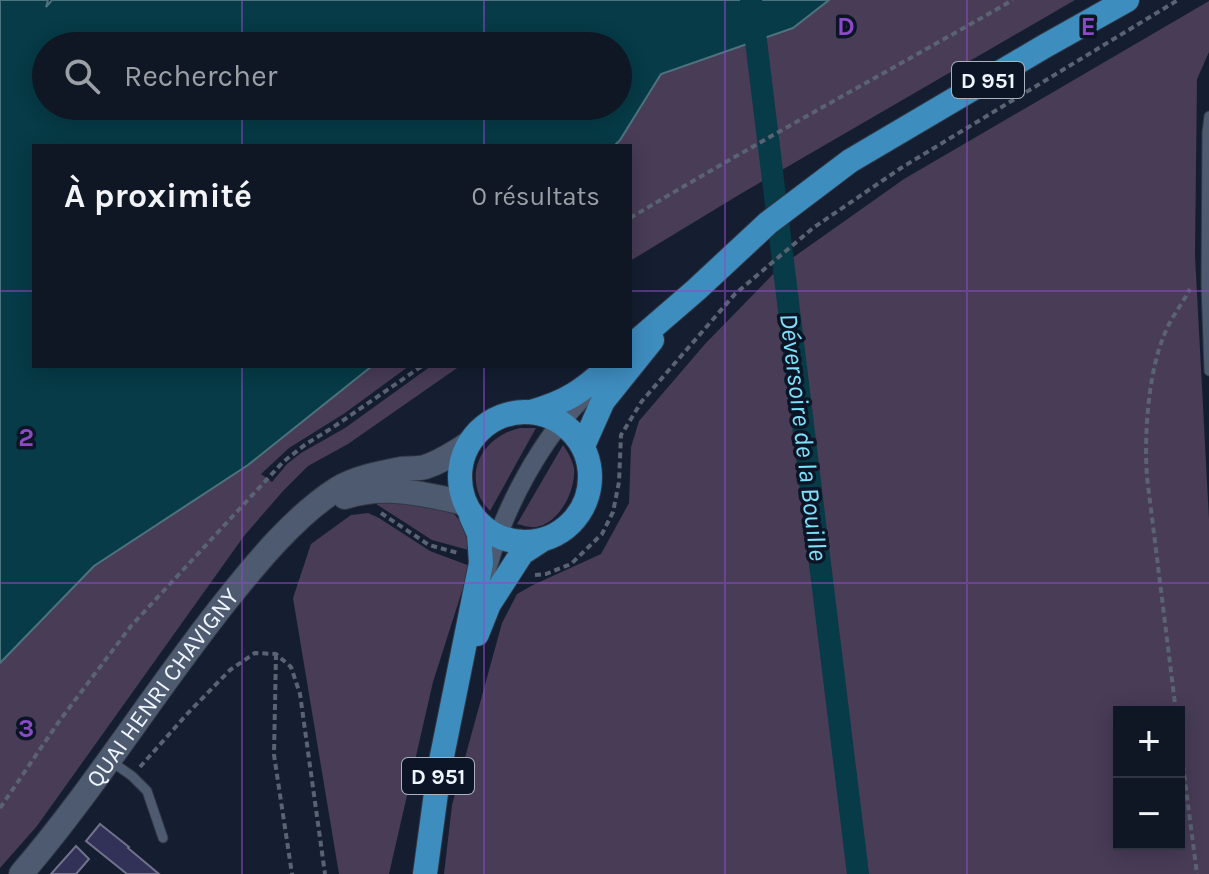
<!DOCTYPE html>
<html lang="fr">
<head>
<meta charset="utf-8">
<style>
	body { margin:0; font-family:Karla,sans-serif; background:#181f2c; color:#f1f3f6 }
	.controls { position:absolute; right:24px; bottom:24px; display:grid; overflow:hidden; border-radius:0px; box-shadow:0 4px 20px #0003 }
	.controls button { width:72px; height:72px; display:grid; place-items:center; padding:0; border:0; border-bottom:2px solid #2f3541; background:#0f1624; color:#f1f3f6; font:40px sans-serif }
	.list { margin:0; padding:0; list-style:none }
	h2 { display:flex; justify-content:space-between; align-items:center; height:104px; margin:0; padding:0 32px; font-size:34px }
	h2 small { font-size:26px; font-weight:400; color:#9b9fa6 }
	.icon { flex:none; width:44px; height:44px; fill:none; stroke:currentColor; stroke-width:2; stroke-linecap:round; stroke-linejoin:round }
	.map { position:relative; flex:none; width:1209px; height:874px; overflow:hidden }
	.search { position:absolute; background:#0f1624; box-shadow:0 4px 20px #0003; left:32px; top:32px; width:600px; height:88px; display:flex; align-items:center; gap:20px; box-sizing:border-box; padding:0 28px; border-radius:44px; color:#9b9fa6; font-size:30px }
	.panel { position:absolute; background:#0f1624; box-shadow:0 4px 20px #0003; left:32px; top:144px; width:600px; height:224px; border-radius:0px }
	.map>svg:first-child { display:block }
	.green { fill:#483c57; fill-rule:evenodd }
	.water { fill:#063b47; stroke:#4c737e; stroke-width:2; fill-rule:evenodd }
	.lines { fill:none; stroke-linecap:round; stroke-linejoin:round }
	.canal { stroke:#063b47; stroke-width:22 }
	.building { fill:#323259; stroke:#71728a; stroke-width:2 }
	.service-casing { stroke:#313745; stroke-width:11 }
	.minor-casing { stroke:#313745; stroke-width:20 }
	.secondary-casing { stroke:#313745; stroke-width:26 }
	.primary-casing { stroke:#313745; stroke-width:26 }
	.path { stroke:#5a6372; stroke-width:4; stroke-dasharray:6 4; stroke-linecap:butt }
	.service { stroke:#4e5a6f; stroke-width:9 }
	.minor { stroke:#4e5a6f; stroke-width:18 }
	.secondary { stroke:#4e5a6f; stroke-width:24 }
	.primary { stroke:#3e8dbf; stroke-width:24 }
	.grid { fill:none; stroke:#8c4ac9; stroke-width:2; stroke-opacity:0.55 }
	.labels { text-anchor:middle; stroke-width:7; stroke-linejoin:round; paint-order:stroke }
	.shield { fill:#0c1526; stroke:#abb2be; stroke-width:2 }
	.shield-label { font-size:22px; font-weight:bold; fill:#eff5ff }
	.street-label { font-size:24px; fill:#eff5ff; stroke:#0c1526 }
	.water-label { font-size:26px; font-style:italic; fill:#7ee0fa; stroke:#0c1526 }
	.grid-label { font-size:26px; text-anchor:middle; font-weight:bold; fill:#8c4ac9; stroke:#0c1526; stroke-width:7; stroke-linejoin:round; paint-order:stroke }
</style>
</head>
<body>
<div class="map">
<svg width="1209" height="874" viewBox="0 0 1209 874">
	<rect width="100%" height="100%" fill="#141e30"/>
	<path class="green" d="M 829,0 L 1075,0 L 742,193 L 630,261 L 630,146 L 614,146 L 620,140 L 661,74 L 793,28 Z
		M 1209,1 L 1209,52 L 1197,79 L 1195,256 L 1209,519 L 1209,874 L 444,874 L 452,805 L 502,623 L 517,594 L 533,585 L 601,554 L 629,503 L 631,447 L 639,421 L 705,344 L 781,266 L 904,179 ZM 1119,712 L 1179,712 L 1179,844 L 1119,844 Z
		M 372,366 L 409,366 L 345,413 L 289,448 L 261,474 L 272,482 L 287,464 L 301,453 L 345,428 L 431,366 L 460,366 L 348,444 L 308,466 L 283,491 L 244,536 L 37,826 L 0,868 L 0,663 L 94,566 L 248,465 Z
		M 520,428 L 536,428 L 490,511 C 486,506 481,501 479,495 C 467,463 489,435 520,428 Z
		M 563,445 C 568,452 572,459 574,468 C 576,490 560,523 536,527 C 530,528 522,525 517,524 Z
		M 392,498 L 451,510 L 467,530 L 472,551 L 432,540 L 373,502 Z
		M 368,513 L 379,518 L 430,551 L 470,566 L 433,682 L 389,874 L 339,874 L 293,598 L 311,544 L 351,515 Z"/>
	<path class="water" d="M 0,0 L 48,0 L 46,7 L 52,0 L 829,0 L 793,28 L 661,74 L 620,140 L 614,146 L 34,146 L 34,366 L 372,366 L 248,465 L 94,566 L 0,663 ZM 46,46 L 618,46 L 618,106 L 46,106 Z"/>
	<g class="lines">
		<path class="canal" d="M 751,0 L 858,874"/>
	</g>
	<path class="building" d="M 100,824 L 129,847 L 128,848 L 159,874 L 127,874 L 86,841 Z
		M 76,846 L 89,859 L 76,874 L 51,874 Z"/>
	<g class="lines">
		<defs>
			<path id="service" d="M 1209,116 L 1207,132 L 1206,285 L 1209,371
				M 112,762 L 132,776 L 147,791 L 163,838"/>
			<path id="minor" d="M 486,573 C 503,510 541,437 589,392"/>
			<g id="secondary">
				<path d="M 345,497 C 383,484 426,494 464,503"/>
				<path id="s1" d="M 21,874 C 95,788 155,690 226,601 C 257,562 295,516 337,489 C 355,478 380,473 401,469 C 409,468 417,469 425,467 C 441,462 454,453 468,444"/>
			</g>
			<path id="primary" d="M 630,347 L 696,290 L 768,223 L 850,161 L 1045,46 L 1127,0
				M460 477a65 65 0 1 1 130 0a65 65 0 1 1-130 0Z
				M 531,412 C 567,402 582,391 610,366
				M 583,446 L 603,401 L 652,340
				M 477,634 L 489,604 L 522,553 L 542,540
				M 425,874 L 439,771 L 481,563 L 479,534 L 471,516"/>
		</defs>
		<use href="#service" class="service-casing"/>
		<use href="#minor" class="minor-casing"/>
		<use href="#secondary" class="secondary-casing"/>
		<use href="#primary" class="primary-casing"/>
		<path class="path" d="M 630,218 C 756,143 885,73 1013,0
			M 381,513 L 429,545 L 458,553
			M 535,575 L 546,574 L 571,564 L 602,534 L 613,512 L 619,482 L 621,435 L 642,401 L 735,294 L 813,228 L 901,168 L 1178,0
			M 276,654 L 274,755 L 292,874
			M 1176,712 L 1147,477 C 1144,435 1148,372 1165,333 C 1171,318 1182,304 1190,289
			M 1179,735 L 1197,874
			M 140,767 L 188,713 L 230,670 L 255,653 L 276,654 L 291,667 L 300,694 L 325,874
			M 0,808 L 60,720 L 131,626 L 283,462 L 306,444 L 332,428 L 422,366"/>
		<use href="#service" class="service"/>
		<use href="#minor" class="minor"/>
		<use href="#secondary" class="secondary"/>
		<use href="#primary" class="primary"/>
	</g>
	<path class="grid" d="M 242,0 L 242,46M 484,0 L 484,46M 725,0 L 725,874M 967,0 L 967,874M 242,106 L 242,146M 484,106 L 484,146M 0,291 L 34,291M 630,291 L 1209,291M 242,366 L 242,874M 484,366 L 484,874M 0,583 L 1209,583"/>
	<g class="labels">
		<g class="shield">
			<rect x="952" y="62" width="72" height="36" rx="6"/>
			<rect x="402" y="758" width="72" height="36" rx="6"/>
		</g>
		<g class="shield-label">
			<text x="988" y="88">D 951</text>
			<text x="438" y="784">D 951</text>
		</g>
		<g class="street-label">
			<text dy="8" stroke="none"><textPath href="#s1" startOffset="234">QUAI HENRI CHAVIGNY</textPath></text>
		</g>
		<g class="water-label">
			<text transform="translate(804 437) rotate(83)" y="9">Déversoire de la Bouille</text>
		</g>
	</g>
	<g class="grid-label">
		<text x="846" y="35">D</text>
		<text x="1088" y="35">E</text>
		<text x="26" y="446">2</text>
		<text x="26" y="737">3</text>
	</g>
</svg>
<div class="controls">
<button>+</button>
<button>−</button>
</div>
<div class="search"><svg class="icon" aria-label="search" viewBox="0 0 24 24"><circle cx="10" cy="10" r="6"/><path d="M15 15l6 6"/></svg>Rechercher</div>
<section class="panel">
<h2>À proximité<small>0 résultats</small></h2>
<ul class="list">
</ul>
</section>
</div>
</body>
</html>
